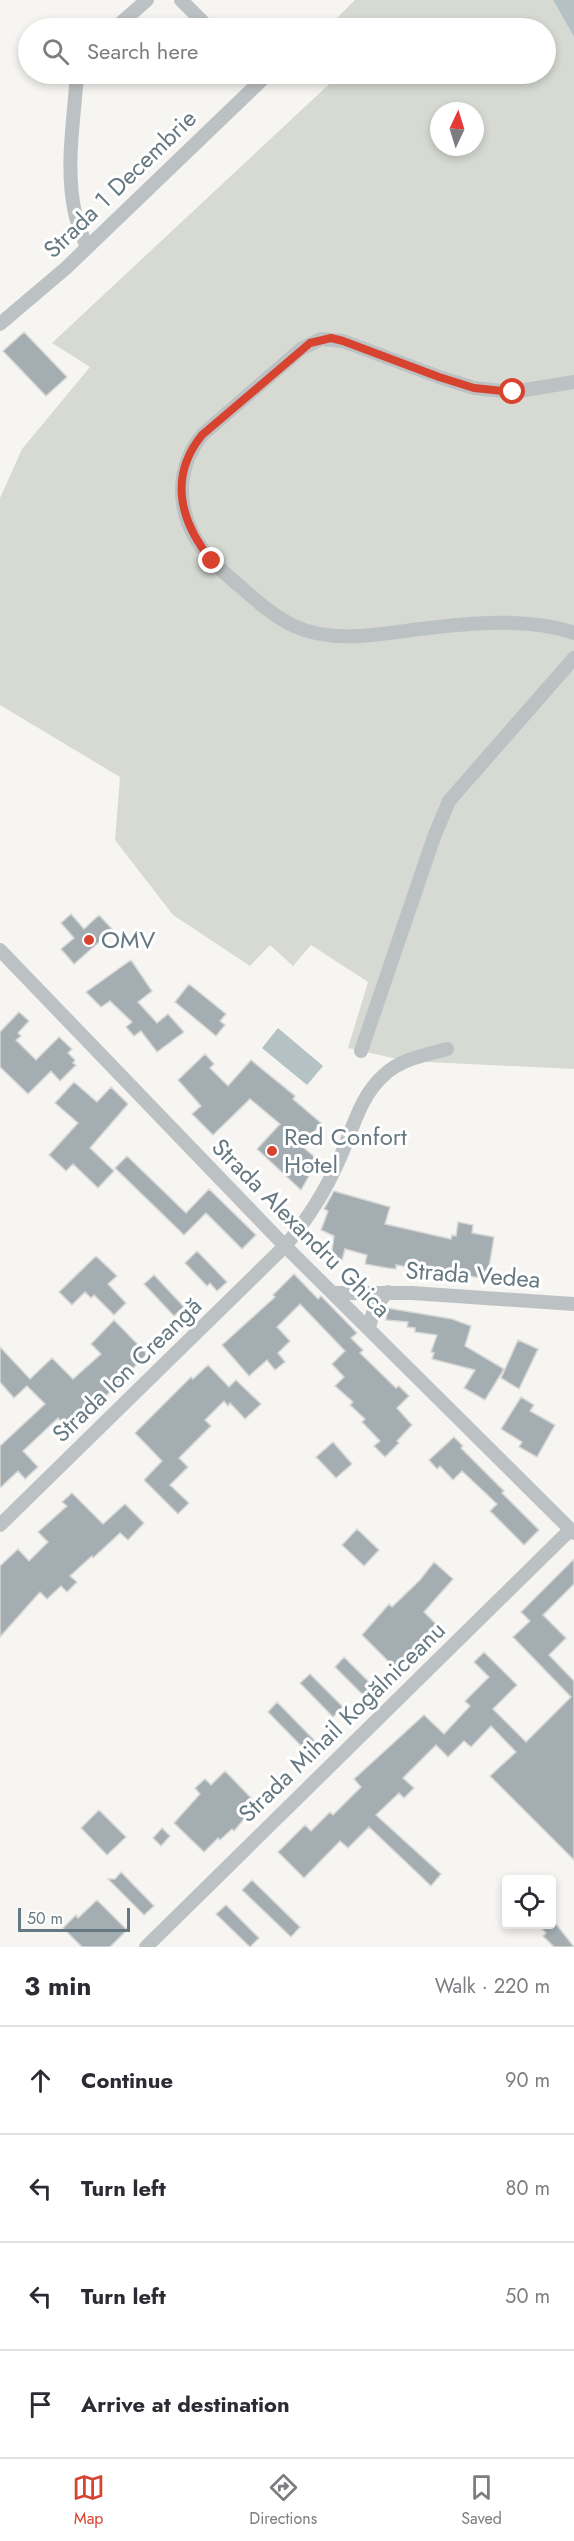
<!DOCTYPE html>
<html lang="en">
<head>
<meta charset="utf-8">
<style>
	body { margin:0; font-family:Jost,sans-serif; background:#f2f2f3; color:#2b2b33 }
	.controls { position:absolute; right:18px; bottom:18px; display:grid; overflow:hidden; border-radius:6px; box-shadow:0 3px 9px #0003 }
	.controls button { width:54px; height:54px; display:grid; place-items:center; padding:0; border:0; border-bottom:2px solid #e1e1e2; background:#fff; color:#2b2b33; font:30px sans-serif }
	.compass { position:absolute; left:430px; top:102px; width:54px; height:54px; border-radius:50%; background:#fff; box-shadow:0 3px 9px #0003; rotate:4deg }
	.scale { position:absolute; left:18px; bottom:15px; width:112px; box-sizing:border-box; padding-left:6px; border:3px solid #667982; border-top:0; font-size:16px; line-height:21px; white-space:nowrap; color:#667982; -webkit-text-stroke:4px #fff; paint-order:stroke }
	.stop { position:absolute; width:18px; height:18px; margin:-14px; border:4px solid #d84330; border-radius:50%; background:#fff }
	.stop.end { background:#d84330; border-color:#fff; box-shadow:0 2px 6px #0008 }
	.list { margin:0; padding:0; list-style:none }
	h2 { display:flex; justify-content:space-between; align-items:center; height:78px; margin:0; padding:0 24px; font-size:26px }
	h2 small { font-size:20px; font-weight:400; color:#7c7c81 }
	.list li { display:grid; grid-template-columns:39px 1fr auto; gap:18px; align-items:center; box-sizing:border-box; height:108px; padding:0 24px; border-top:2px solid #e1e1e2 }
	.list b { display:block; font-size:22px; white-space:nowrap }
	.list em { font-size:20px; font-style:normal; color:#7c7c81 }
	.icon { flex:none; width:33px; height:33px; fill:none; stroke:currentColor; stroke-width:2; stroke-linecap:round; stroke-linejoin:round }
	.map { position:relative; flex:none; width:574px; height:1947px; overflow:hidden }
	.search { position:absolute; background:#fff; box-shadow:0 3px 9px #0003; left:18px; right:18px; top:18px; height:66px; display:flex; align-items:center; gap:15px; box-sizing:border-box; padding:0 21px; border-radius:33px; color:#7c7c81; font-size:22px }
	.sheet { height:510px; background:#fff }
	nav { display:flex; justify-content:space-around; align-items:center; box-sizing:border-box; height:84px; border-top:2px solid #e1e1e2; background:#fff; font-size:16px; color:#7c7c81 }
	nav a { display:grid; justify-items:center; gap:3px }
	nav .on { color:#d84330 }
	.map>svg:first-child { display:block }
	.green { fill:#d6dad2; fill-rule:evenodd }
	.water { fill:#b4c2c5 }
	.building { fill:#a4aeb2; stroke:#d7d7d5; stroke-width:1.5 }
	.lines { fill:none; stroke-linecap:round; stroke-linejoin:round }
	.street { stroke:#bcc2c4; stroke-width:14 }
	.route { stroke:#d84330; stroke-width:8 }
	.poi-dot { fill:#d84330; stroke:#fff; stroke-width:2 }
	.labels { text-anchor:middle; stroke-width:6; stroke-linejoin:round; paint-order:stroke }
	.street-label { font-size:24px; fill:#667982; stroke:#fff }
	.poi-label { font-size:24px; fill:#667982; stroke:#fff; text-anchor:start }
</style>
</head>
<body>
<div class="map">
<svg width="574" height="1947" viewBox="0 0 574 1947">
	<rect width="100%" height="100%" fill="#f6f5f2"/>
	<path class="green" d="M 355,0 L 553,0 L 574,37 L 574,1069 L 406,1061 L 348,1048 L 368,982 L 311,945 L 293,966 L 270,945 L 250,966 L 173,915 L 115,840 L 120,777 L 0,705 L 0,498 L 22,449 L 90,367 L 52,343 L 340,74 L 546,74 L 546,28 L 327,28 ZM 439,111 L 475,111 L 475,147 L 439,147 Z"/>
	<path class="water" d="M 553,0 L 574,0 L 574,37 Z
		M 278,1028 L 323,1066 L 307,1085 L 262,1048 Z"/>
	<path class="building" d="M 24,332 L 67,377 L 46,396 L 3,351 Z
		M 71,914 L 84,929 L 99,915 L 113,930 L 74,964 L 61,949 L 74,938 L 61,923 Z
		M 131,960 L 152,991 L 138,1002 L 157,1023 L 168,1014 L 184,1032 L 157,1052 L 141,1031 L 134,1036 L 126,1027 L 132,1022 L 110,1001 L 101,1007 L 86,992 Z
		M 189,984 L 226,1014 L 220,1021 L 225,1025 L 216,1036 L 175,1002 Z
		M 19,1012 L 29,1021 L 18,1033 L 21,1036 L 16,1040 L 36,1060 L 59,1037 L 72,1049 L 68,1053 L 75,1060 L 73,1063 L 76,1065 L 60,1081 L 51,1071 L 28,1094 L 0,1067 L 0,1032 Z
		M 205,1054 L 214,1064 L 210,1068 L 228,1086 L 251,1060 L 295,1096 L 293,1099 L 321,1123 L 303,1147 L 318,1160 L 301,1190 L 257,1149 L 280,1124 L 250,1099 L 213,1135 L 192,1114 L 201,1106 L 178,1080 Z
		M 74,1082 L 97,1102 L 111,1087 L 128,1104 L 90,1148 L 114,1171 L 98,1188 L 73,1164 L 66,1171 L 49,1155 L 78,1123 L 55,1103 Z
		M 127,1156 L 186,1213 L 209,1189 L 256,1235 L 242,1249 L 206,1213 L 184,1235 L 115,1168 Z
		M 334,1191 L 390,1207 L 385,1224 L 451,1239 L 452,1235 L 456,1236 L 458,1222 L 473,1225 L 472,1233 L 494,1237 L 487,1279 L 464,1275 L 463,1280 L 447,1277 L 448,1272 L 414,1266 L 414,1268 L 396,1265 L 396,1269 L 387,1268 L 365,1264 L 367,1255 L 345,1249 L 342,1260 L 331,1257 L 334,1236 L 321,1230 L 328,1211 L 324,1209 Z
		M 197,1251 L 227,1282 L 217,1291 L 210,1283 L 207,1286 L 185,1263 Z
		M 96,1256 L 117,1276 L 108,1284 L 126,1303 L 114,1315 L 94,1295 L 91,1298 L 85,1292 L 72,1305 L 59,1292 Z
		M 294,1274 L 318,1299 L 321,1296 L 357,1333 L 351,1338 L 363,1350 L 360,1353 L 396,1388 L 399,1386 L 409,1396 L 397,1408 L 412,1425 L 397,1441 L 399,1443 L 385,1457 L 374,1446 L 380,1441 L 362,1422 L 365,1419 L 350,1405 L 353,1402 L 335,1386 L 344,1377 L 332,1364 L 345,1351 L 300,1304 L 277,1327 L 290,1341 L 278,1353 L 285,1362 L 275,1370 L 267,1360 L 249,1376 L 222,1345 L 275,1297 L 273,1295 Z
		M 154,1275 L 184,1307 L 174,1316 L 144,1284 Z
		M 387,1308 L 452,1319 L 471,1326 L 465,1346 L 504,1369 L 485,1400 L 464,1388 L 475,1370 L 432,1359 L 434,1353 L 431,1352 L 437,1335 L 415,1332 L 415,1328 L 407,1327 L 408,1322 L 386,1320 Z
		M 114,1320 L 147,1354 L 104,1398 L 99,1392 L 75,1416 L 79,1420 L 70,1430 L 58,1418 L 23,1451 L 38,1467 L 25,1479 L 18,1471 L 0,1488 L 0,1446 L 45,1404 L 27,1386 L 14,1398 L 0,1382 L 0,1347 L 30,1379 L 52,1358 L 73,1379 L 101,1354 L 91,1344 Z
		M 518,1340 L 538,1349 L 519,1389 L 501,1378 Z
		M 208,1365 L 229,1387 L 236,1380 L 261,1404 L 245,1419 L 230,1403 L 228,1406 L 224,1401 L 205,1420 L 211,1426 L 179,1458 L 188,1467 L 170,1485 L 189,1503 L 178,1514 L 144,1480 L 162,1461 L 135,1433 L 191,1377 L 193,1379 Z
		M 521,1397 L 534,1405 L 530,1411 L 555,1425 L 537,1457 L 519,1447 L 522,1442 L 501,1429 Z
		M 454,1437 L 463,1446 L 461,1448 L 504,1491 L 502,1493 L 539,1530 L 524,1545 L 490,1511 L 497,1504 L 462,1471 L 453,1480 L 440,1466 L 437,1469 L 429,1460 Z
		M 333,1442 L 352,1464 L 336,1478 L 316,1457 Z
		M 72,1493 L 103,1524 L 125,1504 L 144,1523 L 128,1540 L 120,1533 L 93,1558 L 92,1556 L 70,1576 L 77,1582 L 67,1592 L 61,1586 L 47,1599 L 40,1592 L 0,1637 L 0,1566 L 18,1549 L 29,1561 L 48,1542 L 38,1532 L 67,1506 L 62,1502 Z
		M 357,1529 L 379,1550 L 364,1566 L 342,1545 Z
		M 574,1559 L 574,1584 L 543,1615 L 566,1638 L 549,1655 L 574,1681 L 574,1860 L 490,1776 L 516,1752 L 491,1726 L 471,1747 L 464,1741 L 448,1757 L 436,1745 L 403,1778 L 414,1788 L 404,1798 L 399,1793 L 376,1815 L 441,1874 L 431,1886 L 369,1827 L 348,1848 L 340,1841 L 304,1878 L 278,1852 L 305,1825 L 311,1831 L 330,1812 L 333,1815 L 361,1787 L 354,1779 L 424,1715 L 444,1734 L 470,1706 L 465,1701 L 489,1677 L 474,1662 L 484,1652 L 517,1685 L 493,1709 L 526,1742 L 571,1697 L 513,1637 L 530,1621 L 521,1612 Z
		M 434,1562 L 453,1579 L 424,1612 L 439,1627 L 395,1668 L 362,1635 L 389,1604 L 392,1607 L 420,1580 Z
		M 344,1657 L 377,1690 L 368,1700 L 335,1667 Z
		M 310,1674 L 343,1707 L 333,1717 L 300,1683 Z
		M 277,1702 L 319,1745 L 310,1755 L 268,1712 Z
		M 225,1771 L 257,1804 L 234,1831 L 232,1829 L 220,1840 L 218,1838 L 204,1852 L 174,1823 L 200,1794 L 195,1788 L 205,1779 L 211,1785 Z
		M 99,1810 L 126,1837 L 107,1855 L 81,1828 Z
		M 162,1828 L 170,1836 L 161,1846 L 153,1838 Z
		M 121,1872 L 154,1906 L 144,1915 L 108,1879 L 115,1879 Z
		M 252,1880 L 300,1927 L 291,1937 L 242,1890 Z
		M 97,1900 L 127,1930 L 110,1947 L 82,1947 L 63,1928 L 76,1915 L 78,1918 Z
		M 226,1905 L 259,1938 L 250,1947 L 216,1914 Z
		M 537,1924 L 556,1924 L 574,1947 L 554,1947 L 543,1936 L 546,1933 Z"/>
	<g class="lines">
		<path class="street" d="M 181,0 L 209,28
			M 115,28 L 147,0
			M 77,74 C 74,119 65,168 75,213 C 77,224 83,236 87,248
			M 0,324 L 66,268 L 268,74
			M 574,382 L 513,392 L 474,388 L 439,377 L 343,341 L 321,339 L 301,349 L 202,435 C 179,464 176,499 192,532 C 204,556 223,572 243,589 C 259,603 275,617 294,626 C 333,644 380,634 420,629 C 469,623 527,617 574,633
			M 0,950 L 285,1246 L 574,1533
			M 361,1051 L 434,837 L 449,801 L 574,658
			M 333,1293 L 412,1293 L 574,1304
			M 369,1329 C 372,1312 376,1303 388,1292
			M 0,1525 L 285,1246 C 307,1220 325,1192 339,1160 C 352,1132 359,1097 384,1075 C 401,1059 425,1055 447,1049
			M 146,1947 L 570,1530"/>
	</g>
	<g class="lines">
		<path class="route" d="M 212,561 C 180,522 168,477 202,435 L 310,343 L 331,338 L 343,341 L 439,377 L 474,388 L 513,392"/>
	</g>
	<g class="poi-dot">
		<circle cx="89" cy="940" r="6"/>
		<circle cx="272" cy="1151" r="6"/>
	</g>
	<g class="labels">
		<g class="street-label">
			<text transform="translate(120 184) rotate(-44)" y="8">Strada 1 Decembrie</text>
			<text transform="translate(301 1228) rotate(45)" y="8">Strada Alexandru Ghica</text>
			<text transform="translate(473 1275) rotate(4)" y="8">Strada Vedea</text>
			<text transform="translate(127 1370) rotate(-44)" y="8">Strada Ion Creangă</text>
			<text transform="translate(342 1722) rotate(-44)" y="8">Strada Mihail Kogălniceanu</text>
		</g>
		<g class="poi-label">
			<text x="101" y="948">OMV</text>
			<text x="284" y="1145">Red Confort<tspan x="284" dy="28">Hotel</tspan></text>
		</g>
	</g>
</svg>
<div class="controls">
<button><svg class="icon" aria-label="locate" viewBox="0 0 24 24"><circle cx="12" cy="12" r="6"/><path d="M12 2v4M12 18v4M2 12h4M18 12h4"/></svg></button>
</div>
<svg class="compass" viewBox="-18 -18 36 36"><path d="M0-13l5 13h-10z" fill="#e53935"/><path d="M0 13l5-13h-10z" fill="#7c7c81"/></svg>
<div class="scale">50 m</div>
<div class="stop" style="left:513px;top:392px"></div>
<div class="stop end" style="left:212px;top:561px"></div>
<div class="search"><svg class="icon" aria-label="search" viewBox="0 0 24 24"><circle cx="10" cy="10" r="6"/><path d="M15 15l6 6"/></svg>Search here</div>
</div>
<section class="sheet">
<h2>3 min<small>Walk · 220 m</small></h2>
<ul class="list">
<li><svg class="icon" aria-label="ahead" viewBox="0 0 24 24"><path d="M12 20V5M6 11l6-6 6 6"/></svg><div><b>Continue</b></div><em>90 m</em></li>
<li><svg class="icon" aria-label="left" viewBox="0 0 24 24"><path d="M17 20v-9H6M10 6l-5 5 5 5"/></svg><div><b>Turn left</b></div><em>80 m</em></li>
<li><svg class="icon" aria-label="left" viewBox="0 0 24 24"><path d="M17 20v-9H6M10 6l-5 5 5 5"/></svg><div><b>Turn left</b></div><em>50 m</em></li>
<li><svg class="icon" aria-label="arrive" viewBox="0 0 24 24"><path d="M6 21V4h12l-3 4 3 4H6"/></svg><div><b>Arrive at destination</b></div></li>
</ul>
</section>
<nav>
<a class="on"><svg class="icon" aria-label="map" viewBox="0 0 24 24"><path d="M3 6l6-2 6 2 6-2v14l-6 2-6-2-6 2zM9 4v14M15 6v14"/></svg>Map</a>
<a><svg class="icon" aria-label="directions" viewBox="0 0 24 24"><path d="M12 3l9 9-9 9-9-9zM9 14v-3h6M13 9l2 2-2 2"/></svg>Directions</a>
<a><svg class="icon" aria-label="saved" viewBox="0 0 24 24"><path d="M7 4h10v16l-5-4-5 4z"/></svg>Saved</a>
</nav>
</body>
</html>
